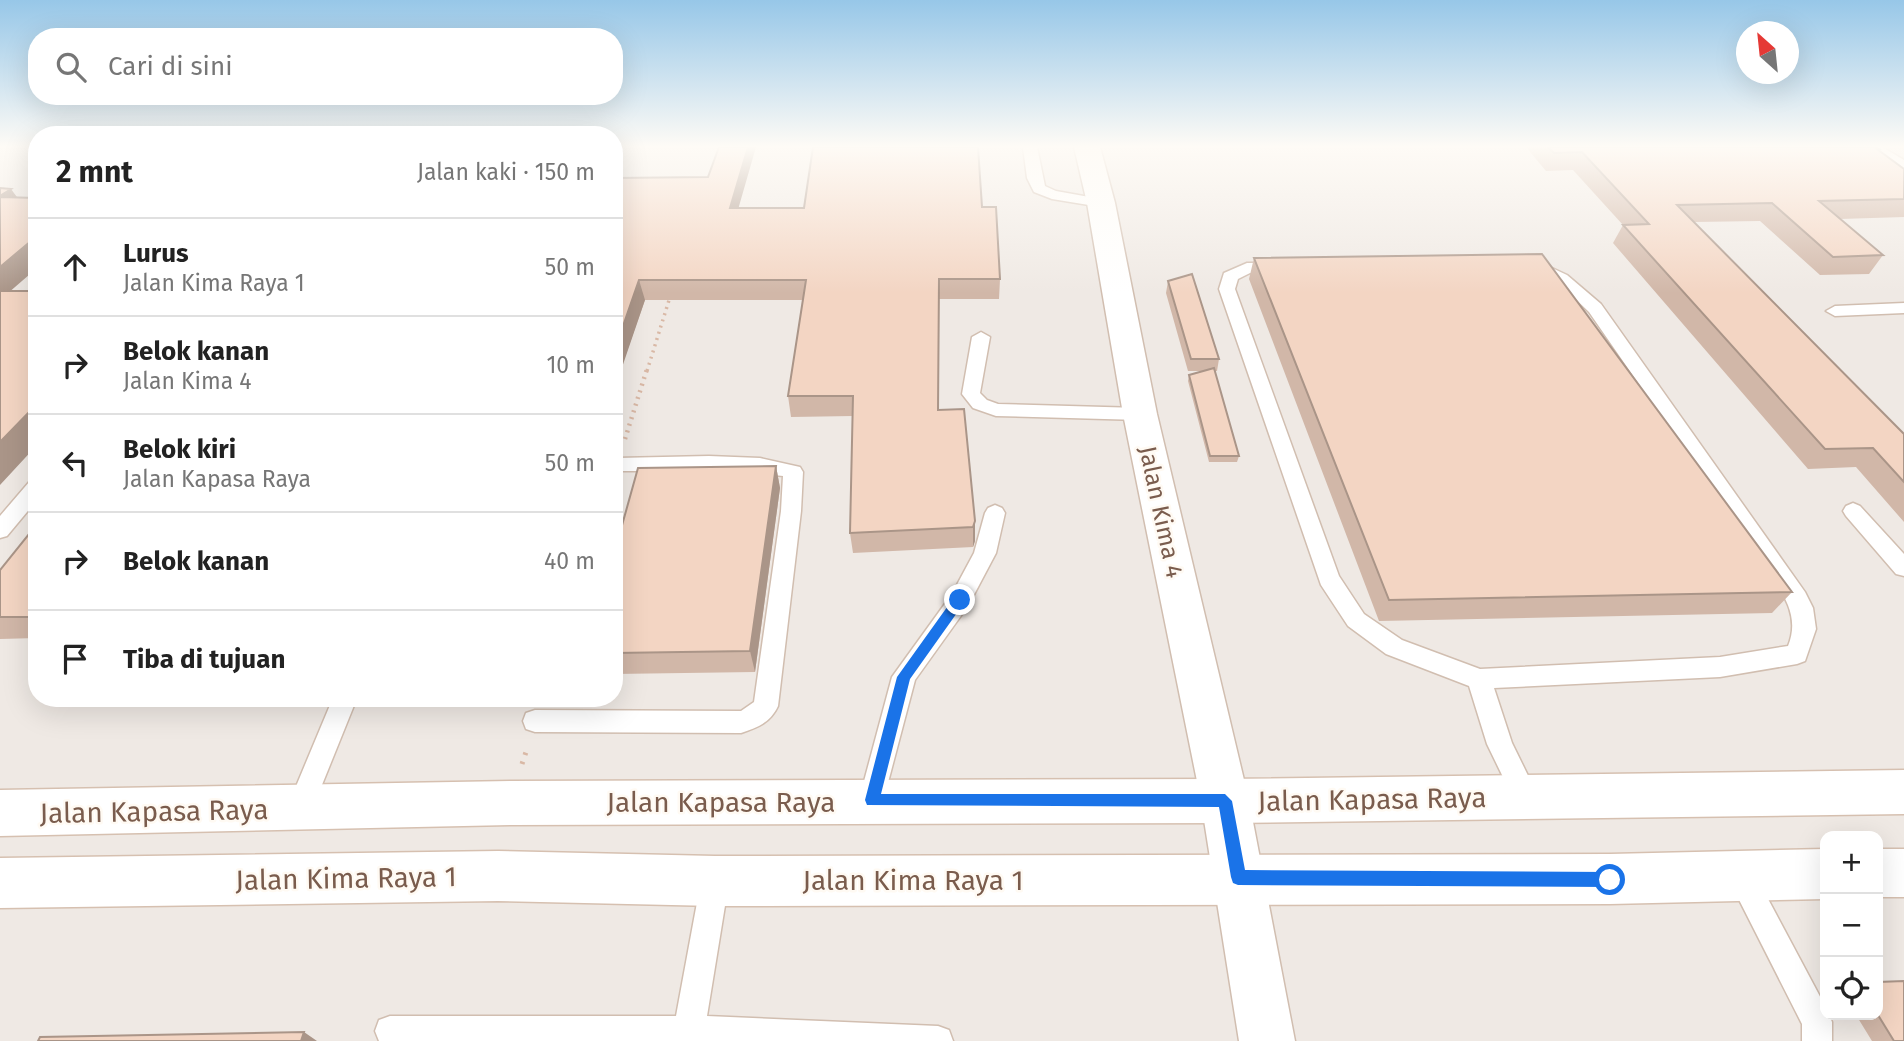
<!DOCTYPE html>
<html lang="id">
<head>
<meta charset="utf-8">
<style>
	body { margin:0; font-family:"Fira Sans",sans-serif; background:#f6f6f6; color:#222 }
	.controls { position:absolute; right:21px; bottom:21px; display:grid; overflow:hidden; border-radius:14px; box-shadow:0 7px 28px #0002 }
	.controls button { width:63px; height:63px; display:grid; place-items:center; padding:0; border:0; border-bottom:2px solid #e0e0e0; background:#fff; color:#222; font:35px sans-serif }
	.compass { position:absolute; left:1736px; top:21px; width:63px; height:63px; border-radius:50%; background:#fff; box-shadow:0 7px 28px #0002; rotate:333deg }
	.stop { position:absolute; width:21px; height:21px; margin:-16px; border:5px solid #1a73e8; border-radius:50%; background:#fff }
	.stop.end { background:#1a73e8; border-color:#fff; box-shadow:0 2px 7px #0008 }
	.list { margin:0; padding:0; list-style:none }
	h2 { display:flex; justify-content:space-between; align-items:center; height:91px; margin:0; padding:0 28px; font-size:30px }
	h2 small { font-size:23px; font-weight:400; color:#767676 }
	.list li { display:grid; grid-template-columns:46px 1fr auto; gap:21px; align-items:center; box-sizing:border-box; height:98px; padding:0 28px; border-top:2px solid #e0e0e0 }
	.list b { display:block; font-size:26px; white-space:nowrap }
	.list p { margin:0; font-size:23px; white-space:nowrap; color:#767676 }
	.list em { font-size:23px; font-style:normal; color:#767676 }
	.icon { flex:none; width:38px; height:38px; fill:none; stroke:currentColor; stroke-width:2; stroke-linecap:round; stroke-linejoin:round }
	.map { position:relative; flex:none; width:1904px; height:1041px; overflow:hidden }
	.search { position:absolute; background:#fff; box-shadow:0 7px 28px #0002; left:28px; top:28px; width:595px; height:77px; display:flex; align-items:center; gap:18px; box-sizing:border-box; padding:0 24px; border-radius:28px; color:#767676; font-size:26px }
	.panel { position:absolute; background:#fff; box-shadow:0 7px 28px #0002; left:28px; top:126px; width:595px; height:581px; border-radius:28px }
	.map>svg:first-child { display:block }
	.industrial { fill:#efe9e4; fill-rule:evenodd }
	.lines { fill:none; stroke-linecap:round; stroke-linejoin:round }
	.service-casing { stroke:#d1beb0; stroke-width:3 }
	.minor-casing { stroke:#d1beb0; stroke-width:3 }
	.secondary-casing { stroke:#d6c0b0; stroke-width:3 }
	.path-far2 { stroke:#d9b8a5; stroke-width:3.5; stroke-dasharray:2 4.5; stroke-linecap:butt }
	.path-far1 { stroke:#d9b8a5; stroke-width:4.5; stroke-dasharray:2 5; stroke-linecap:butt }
	.path { stroke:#d9b8a5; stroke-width:5; stroke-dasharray:2.5 7; stroke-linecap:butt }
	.service { fill:#fff; fill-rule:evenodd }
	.minor { fill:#fff; fill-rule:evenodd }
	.secondary { fill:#fff; fill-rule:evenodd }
	.wall { fill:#d1b7a8 }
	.shaded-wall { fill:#aa9588 }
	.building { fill:#f3d5c3; stroke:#aa9588; stroke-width:2 }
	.route { fill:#1a73e8 }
	.labels { text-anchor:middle; stroke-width:5; stroke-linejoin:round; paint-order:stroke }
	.street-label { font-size:24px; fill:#7a5c4d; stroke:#fffaf3 }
	.near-street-label { font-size:28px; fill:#7a5c4d; stroke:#fffaf3 }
</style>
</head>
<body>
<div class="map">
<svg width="1904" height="1041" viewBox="0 0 1904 1041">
	<rect width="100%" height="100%" fill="#fdf6ec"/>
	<path class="industrial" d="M 0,147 L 37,147 L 37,698 L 614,698 L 614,147 L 1904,147 L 1904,1041 L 0,1041 ZM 1825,836 L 1878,836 L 1878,1015 L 1825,1015 Z"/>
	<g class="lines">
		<defs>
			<path id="service" d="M 1023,147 L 1037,147 L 1045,186 L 1056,191 L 1106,200 L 1108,203 L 1101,207 L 1052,199 L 1034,192 L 1027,178 Z
				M 1865,147 L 1882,147 L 1904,160 L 1904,170 Z
				M 1537,261 L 1567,275 L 1601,304 L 1805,592 L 1813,608 L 1816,629 L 1805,661 L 1797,664 L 1720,677 L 1494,688 L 1512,743 L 1539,798 L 1535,806 L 1526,810 L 1517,806 L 1487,744 L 1469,686 L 1386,654 L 1348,626 L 1321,585 L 1219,289 L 1224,273 L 1247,263 ZM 1535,271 L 1563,287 L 1589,312 L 1769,572 C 1784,595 1800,617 1788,646 L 1720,657 L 1480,669 L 1402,640 L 1364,614 L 1339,576 L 1235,289 L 1238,279 L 1250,273 Z
				M 1904,303 L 1904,313 L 1835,316 L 1826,311 L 1835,306 Z
				M 981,332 L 990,337 L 980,393 L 987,400 L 998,404 L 1140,408 L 1147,410 L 1149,414 L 1147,418 L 1140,420 L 996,416 L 973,408 L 962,394 L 972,337 Z
				M 709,456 L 760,458 L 800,467 L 803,472 L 801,511 L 778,706 C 770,723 758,727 741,733 L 535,732 L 526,729 L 523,721 L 526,713 L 535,710 L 741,711 L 754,702 L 781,511 L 783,476 L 736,471 L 614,471 L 614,459 L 617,458 Z
				M 37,479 L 37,500 L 7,536 L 0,538 L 0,516 L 30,481 Z
				M 1853,503 L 1860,506 L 1904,554 L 1904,576 L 1896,574 L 1846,516 L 1843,511 L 1846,506 Z
				M 995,505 L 1002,508 L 1005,513 L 996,553 L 968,606 L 915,680 L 881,809 L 872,812 L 863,809 L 859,800 L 892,677 L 952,594 L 974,553 L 985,513 L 988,508 Z
				M 333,698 L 357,698 L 309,817 L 300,820 L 291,817 L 287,808 Z
				M 1741,863 L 1751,867 L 1825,1006 L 1825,1015 L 1829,1015 L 1832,1022 L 1832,1041 L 1802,1041 L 1802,1024 L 1727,876 L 1731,867 Z
				M 715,868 L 725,871 L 729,881 L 707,1016 L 938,1026 L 949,1030 L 953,1041 L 379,1041 L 375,1031 L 379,1020 L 390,1016 L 676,1016 L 701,881 L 705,871 Z"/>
			<path id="minor" d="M 1074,147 L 1100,147 L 1115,203 L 1157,414 L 1249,801 L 1295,1041 L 1239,1041 L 1201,801 L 1123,414 L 1087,203 Z"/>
			<path id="secondary" d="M 1904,770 L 1904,814 L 1225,823 L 510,825 L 0,836 L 0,790 L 510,781 L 1225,779 Z
				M 1825,849 L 1825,899 L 1610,904 L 715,906 L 498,901 L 0,908 L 0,858 L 498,851 L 715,856 L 1610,854 Z
				M 1878,849 L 1904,849 L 1904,897 L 1878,897 Z"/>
		</defs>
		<use href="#service" class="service-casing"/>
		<use href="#minor" class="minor-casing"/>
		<use href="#secondary" class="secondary-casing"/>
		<path class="path-far2" d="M 647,371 L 670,297"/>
		<path class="path-far1" d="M 625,439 L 647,369"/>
		<path class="path" d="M 522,764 L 528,746"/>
		<use href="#service" class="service"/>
		<use href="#minor" class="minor"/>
		<use href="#secondary" class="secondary"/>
	</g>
	<path class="wall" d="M 1526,147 L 1876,147 L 1879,149 L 1879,150 L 1904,169 L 1904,217 L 1840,219 L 1883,255 L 1869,274 L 1820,275 L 1760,221 L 1694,222 L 1904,434 L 1904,522 L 1856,467 L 1808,469 L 1613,243 L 1623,225 L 1573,170 L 1546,171 Z
		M 614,178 L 739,208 L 982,207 L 1000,279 L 999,299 L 939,299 L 938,410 L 964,409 L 975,541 L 973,547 L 853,553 L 850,533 L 853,416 L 791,417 L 788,396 L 803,300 L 645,300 L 614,388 Z
		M 1254,258 L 1792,592 L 1772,613 L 1379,621 L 1249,279 Z
		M 1168,281 L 1219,359 L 1217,371 L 1214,371 L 1239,456 L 1237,462 L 1209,462 L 1188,381 L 1189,375 L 1204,371 L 1188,371 L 1166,293 Z
		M 776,466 L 780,488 L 755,672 L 614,674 L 614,554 Z
		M 37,524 L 37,638 L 0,639 L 0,570 Z
		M 1856,1015 L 1878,1015 L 1904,1041 L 1872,1041 Z"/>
	<path class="shaded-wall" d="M 748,147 L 756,147 L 733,227 L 730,208 Z
		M 11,189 L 25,208 L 0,196 Z
		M 37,236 L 37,268 L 0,300 L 0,267 Z
		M 639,280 L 645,300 L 615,388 L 614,352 Z
		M 37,404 L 37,445 L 0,485 L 0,442 Z
		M 776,466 L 780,488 L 755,672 L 750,651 Z
		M 975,521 L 975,541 L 973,547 L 973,527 Z
		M 304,1032 L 317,1041 L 301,1041 Z"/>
	<path class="building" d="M 719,147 L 748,147 L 730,208 L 804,208 L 813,147 L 978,147 L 982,207 L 996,207 L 1000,279 L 939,279 L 938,410 L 964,409 L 975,521 L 973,527 L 850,533 L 853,396 L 788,396 L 806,280 L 639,280 L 614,352 L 614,178 L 708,177 Z
		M 1548,147 L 1876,147 L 1879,149 L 1877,149 L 1904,169 L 1904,199 L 1819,201 L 1883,255 L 1833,257 L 1772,203 L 1677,205 L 1904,434 L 1904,482 L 1873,448 L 1825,449 L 1623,225 L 1649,224 L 1582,152 L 1554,153 Z
		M 0,188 L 11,189 L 0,196 Z
		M 0,197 L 37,198 L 37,236 L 0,267 Z
		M 1542,254 L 1792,592 L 1389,600 L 1254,258 Z
		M 1192,274 L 1219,359 L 1191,359 L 1168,281 Z
		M 0,291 L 37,291 L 37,404 L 0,442 Z
		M 1214,368 L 1239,456 L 1210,456 L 1189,375 Z
		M 776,466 L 750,651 L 614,653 L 614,554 L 638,468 Z
		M 37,524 L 37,617 L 0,617 L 0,570 Z
		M 1904,981 L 1904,1041 L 1894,1041 L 1878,1015 L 1878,982 Z
		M 304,1032 L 301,1041 L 38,1041 L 40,1037 Z"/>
	<linearGradient id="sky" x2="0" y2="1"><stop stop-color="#97c7e8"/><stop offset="0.5" stop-color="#fefbf6"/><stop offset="1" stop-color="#fefbf6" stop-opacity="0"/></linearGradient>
	<rect width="1904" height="293" fill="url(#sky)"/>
	<path class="route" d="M 960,595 L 966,600 L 964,603 L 910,679 L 881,794 L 1225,794 L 1232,801 L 1245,870 L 1610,872 L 1616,874 L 1618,880 L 1616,885 L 1610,887 L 1238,885 L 1233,883 L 1231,877 L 1219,807 L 867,805 L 865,800 L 897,677 L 955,596 Z"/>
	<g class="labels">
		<g class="street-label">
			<text transform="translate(1161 512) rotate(78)" y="8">Jalan Kima 4</text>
		</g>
		<g class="near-street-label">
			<text transform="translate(1372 799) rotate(-1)" y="10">Jalan Kapasa Raya</text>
			<text x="721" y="812">Jalan Kapasa Raya</text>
			<text transform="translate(154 811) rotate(-1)" y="10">Jalan Kapasa Raya</text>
			<text transform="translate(346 878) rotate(-1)" y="10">Jalan Kima Raya 1</text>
			<text x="913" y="890">Jalan Kima Raya 1</text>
		</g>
	</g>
</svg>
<div class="controls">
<button>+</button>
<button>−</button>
<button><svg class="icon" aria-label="locate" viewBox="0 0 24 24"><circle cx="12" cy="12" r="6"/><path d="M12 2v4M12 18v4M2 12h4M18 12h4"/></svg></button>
</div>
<svg class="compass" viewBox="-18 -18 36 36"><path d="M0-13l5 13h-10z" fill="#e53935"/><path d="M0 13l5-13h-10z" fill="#767676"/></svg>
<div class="stop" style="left:1610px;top:880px"></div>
<div class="stop end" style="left:960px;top:600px"></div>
<div class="search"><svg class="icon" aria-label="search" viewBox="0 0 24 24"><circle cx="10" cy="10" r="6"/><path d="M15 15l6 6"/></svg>Cari di sini</div>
<section class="panel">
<h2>2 mnt<small>Jalan kaki · 150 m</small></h2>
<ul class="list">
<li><svg class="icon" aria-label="ahead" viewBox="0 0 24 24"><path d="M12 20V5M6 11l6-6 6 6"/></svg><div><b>Lurus</b><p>Jalan Kima Raya 1</p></div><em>50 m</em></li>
<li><svg class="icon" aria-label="right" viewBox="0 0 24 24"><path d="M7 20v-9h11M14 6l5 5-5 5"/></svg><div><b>Belok kanan</b><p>Jalan Kima 4</p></div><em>10 m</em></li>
<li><svg class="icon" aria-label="left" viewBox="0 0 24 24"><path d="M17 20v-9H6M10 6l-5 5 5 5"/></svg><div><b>Belok kiri</b><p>Jalan Kapasa Raya</p></div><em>50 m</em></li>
<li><svg class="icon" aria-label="right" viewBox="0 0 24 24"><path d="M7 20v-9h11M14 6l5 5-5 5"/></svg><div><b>Belok kanan</b></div><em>40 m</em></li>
<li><svg class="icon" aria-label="arrive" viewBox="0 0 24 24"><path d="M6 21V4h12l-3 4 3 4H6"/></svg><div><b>Tiba di tujuan</b></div></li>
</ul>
</section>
</div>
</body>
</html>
